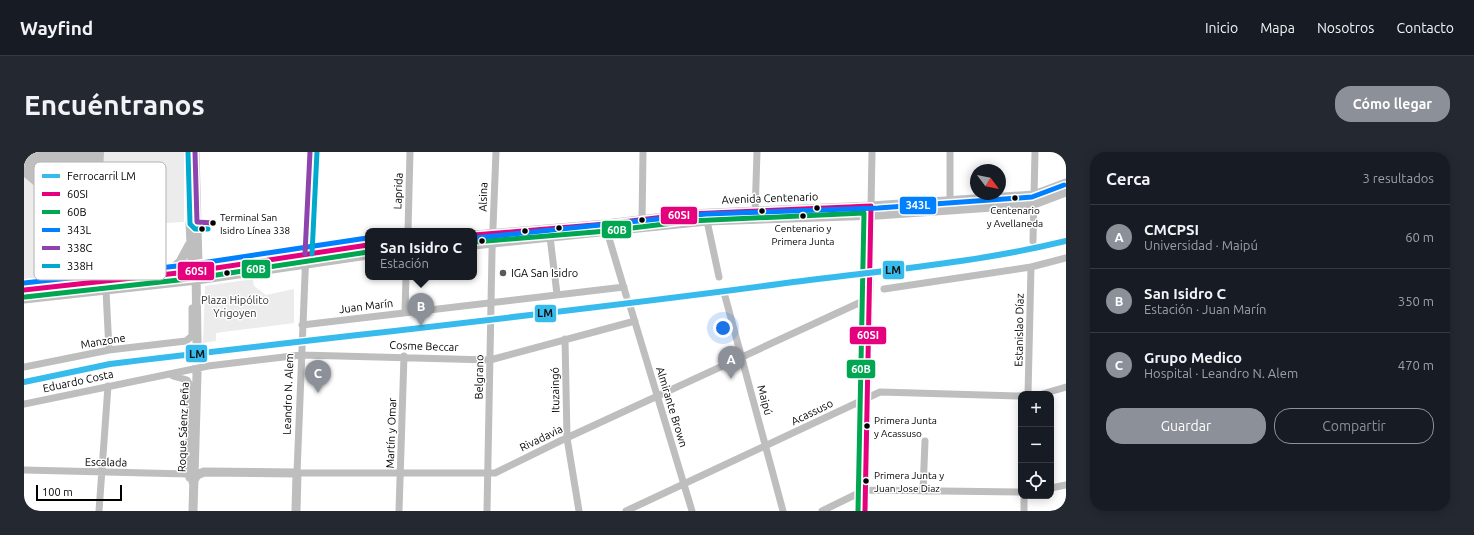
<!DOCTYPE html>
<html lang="es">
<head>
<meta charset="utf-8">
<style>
	body { margin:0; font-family:Ubuntu,sans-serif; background:#242831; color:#f1f3f6 }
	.controls { position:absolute; right:12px; bottom:12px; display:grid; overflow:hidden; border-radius:8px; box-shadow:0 2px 10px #0003 }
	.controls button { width:36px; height:36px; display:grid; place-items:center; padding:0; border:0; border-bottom:1px solid #363941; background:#171b24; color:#f1f3f6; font:20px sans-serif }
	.compass { position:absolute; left:946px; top:12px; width:36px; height:36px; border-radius:50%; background:#171b24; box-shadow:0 2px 10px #0003; rotate:122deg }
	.scale { position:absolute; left:12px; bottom:10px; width:86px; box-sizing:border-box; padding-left:4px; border:2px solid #000; border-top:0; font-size:11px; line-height:14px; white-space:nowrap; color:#000; -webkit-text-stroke:3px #fff; paint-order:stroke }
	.you { position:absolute; left:699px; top:176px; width:14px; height:14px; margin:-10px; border:3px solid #fff; border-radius:50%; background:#1a73e8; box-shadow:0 0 0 6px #1a73e833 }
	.badge { display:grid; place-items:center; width:26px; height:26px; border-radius:50%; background:#8c9099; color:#fff; font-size:13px; font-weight:700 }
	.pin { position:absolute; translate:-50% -33px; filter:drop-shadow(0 1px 2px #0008) }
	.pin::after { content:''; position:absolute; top:21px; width:14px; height:12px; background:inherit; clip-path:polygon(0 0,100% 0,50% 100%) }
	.popup { position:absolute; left:341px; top:76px; width:112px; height:52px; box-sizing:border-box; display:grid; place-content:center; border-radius:8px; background:#171b24; filter:drop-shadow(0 1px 3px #0005); font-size:13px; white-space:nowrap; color:#9ea1a6 }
	.popup b { font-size:15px; color:#f1f3f6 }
	.popup::after { content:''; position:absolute; left:50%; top:100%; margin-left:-8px; border:8px solid transparent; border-top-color:#171b24 }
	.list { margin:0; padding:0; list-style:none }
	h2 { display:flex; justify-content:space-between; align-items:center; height:52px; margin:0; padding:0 16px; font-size:17px }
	h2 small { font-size:13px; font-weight:400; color:#9ea1a6 }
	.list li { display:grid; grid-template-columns:26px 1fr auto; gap:12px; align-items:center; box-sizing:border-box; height:64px; padding:0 16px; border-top:1px solid #363941 }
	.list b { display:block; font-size:15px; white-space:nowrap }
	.list p { margin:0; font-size:13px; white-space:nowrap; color:#9ea1a6 }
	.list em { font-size:13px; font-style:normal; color:#9ea1a6 }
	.actions { display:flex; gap:8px; padding:12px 16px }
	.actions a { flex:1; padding:9px 0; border:1px solid #8c9099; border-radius:16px; text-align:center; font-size:14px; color:#8c9099 }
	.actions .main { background:#8c9099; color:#fff }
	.icon { flex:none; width:22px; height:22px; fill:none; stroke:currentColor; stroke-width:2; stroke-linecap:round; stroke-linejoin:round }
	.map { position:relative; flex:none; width:1042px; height:359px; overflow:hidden; border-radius:16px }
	header { display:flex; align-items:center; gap:24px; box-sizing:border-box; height:56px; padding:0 20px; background:#171b24; border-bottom:1px solid #363941 }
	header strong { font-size:19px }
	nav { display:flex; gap:22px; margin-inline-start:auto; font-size:14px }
	.intro { display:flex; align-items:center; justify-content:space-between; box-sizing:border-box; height:96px; padding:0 24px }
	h1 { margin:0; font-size:28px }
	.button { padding:10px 18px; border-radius:16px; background:#8c9099; color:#fff; font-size:14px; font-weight:700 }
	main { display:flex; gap:24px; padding:0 24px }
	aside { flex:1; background:#171b24; border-radius:16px; box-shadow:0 2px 10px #0003 }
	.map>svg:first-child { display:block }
	.green { fill:#ececec }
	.water { fill:#bfbfbf }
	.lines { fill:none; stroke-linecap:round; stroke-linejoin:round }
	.minor-tunnel { stroke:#d9d9d9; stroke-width:7; stroke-dasharray:7 3.5; stroke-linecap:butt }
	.major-tunnel { stroke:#d9d9d9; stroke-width:9; stroke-dasharray:9 4.5; stroke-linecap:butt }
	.minor { stroke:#bebebe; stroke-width:7 }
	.major { stroke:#bebebe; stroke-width:9 }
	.bus-1-casing { stroke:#fff; stroke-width:8 }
	.bus-2-casing { stroke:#fff; stroke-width:8 }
	.bus-3-casing { stroke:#fff; stroke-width:8 }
	.bus-4-casing { stroke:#fff; stroke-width:8 }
	.bus-5-casing { stroke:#fff; stroke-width:8 }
	.bus-1 { stroke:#e5007d; stroke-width:5 }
	.bus-2 { stroke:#00a651; stroke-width:5 }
	.bus-3 { stroke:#007fff; stroke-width:5 }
	.bus-4 { stroke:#8e44ad; stroke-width:5 }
	.bus-5 { stroke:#00a9ce; stroke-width:5 }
	.rail-1-casing { stroke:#fff; stroke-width:9 }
	.rail-1 { stroke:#37bbed; stroke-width:6 }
	.bus-dot { fill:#000; stroke:#fff; stroke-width:1.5 }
	.poi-dot { fill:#595959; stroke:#fff; stroke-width:1.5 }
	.labels { text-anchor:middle; stroke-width:3; stroke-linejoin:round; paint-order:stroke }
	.bus-label { font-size:10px; fill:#000; stroke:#fff; text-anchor:start }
	.street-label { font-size:11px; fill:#000; stroke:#fff }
	.poi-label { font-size:11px; fill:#000; stroke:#fff; text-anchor:start }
	.park-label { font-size:11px; fill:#333; stroke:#fff }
	.key { fill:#fff; stroke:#b2b2b2; stroke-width:1 }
	.key-label { font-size:11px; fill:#000 }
	.line-badge { stroke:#fff; stroke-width:1.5 }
	.badge-label { font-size:11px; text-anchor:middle; font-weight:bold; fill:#fff }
	.pale-badge-label { font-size:11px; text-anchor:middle; font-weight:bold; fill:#111 }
</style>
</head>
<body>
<header>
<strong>Wayfind</strong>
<nav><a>Inicio</a><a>Mapa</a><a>Nosotros</a><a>Contacto</a></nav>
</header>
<div class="intro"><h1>Encuéntranos</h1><a class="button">Cómo llegar</a></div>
<main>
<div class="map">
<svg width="1042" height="359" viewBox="0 0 1042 359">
	<rect width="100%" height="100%" fill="#fff"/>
	<path class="green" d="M 0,0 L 160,0 L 160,70 L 126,72 L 127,112 L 123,113 L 116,104 L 80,108 L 76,113 L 75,118 L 0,127 Z
		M 163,0 L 165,0 L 165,70 L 163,70 Z
		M 69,124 L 69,127 L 0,135 L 0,131 Z
		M 229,127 L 230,134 L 242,143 L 270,137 L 270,171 L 192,181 L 192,189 L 179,191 L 181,134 Z"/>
	<path class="water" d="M 0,0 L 80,0 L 77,63 L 73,75 L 66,79 L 63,78 L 0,25 Z"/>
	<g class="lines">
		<path class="minor-tunnel" d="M 846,130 L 846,111
			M 602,143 L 607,157"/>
		<path class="major-tunnel" d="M 173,222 L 173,189"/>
		<path class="minor" d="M 286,0 L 273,321 L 471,321 L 536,289 L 837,150
			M 926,54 L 926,0
			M 731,63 L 733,0
			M 683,69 L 695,125
			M 618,72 L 619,0
			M 582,76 L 602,143
			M 384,79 L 386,0
			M 526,85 L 533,142
			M 1009,89 L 1011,0
			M 846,111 L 848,0
			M 860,137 L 1007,115 L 1042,106
			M 82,139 L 85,198
			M 701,144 L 759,359
			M 607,157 L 668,359
			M 381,160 L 382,125
			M 278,173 L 600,135
			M 541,187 L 543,286 L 555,359
			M 0,215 L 85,198 L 162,189 L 168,184 L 168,156
			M 149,224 L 163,228 L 166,233 L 164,322 L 165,326
			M 1004,242 L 1007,115
			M 1018,242 L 1042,235
			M 0,252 L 184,214 L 277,203 L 466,208 L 611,169
			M 0,318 L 164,322
			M 1027,336 L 1042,333
			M 899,339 L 901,289
			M 75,359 L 84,234
			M 375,359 L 380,204
			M 463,359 L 468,100 L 472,0
			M 602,359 L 856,240 L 997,244
			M 798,359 L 841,338 L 997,340
			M 841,359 L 846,130
			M 1000,359 L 1000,344"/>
		<path class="major" d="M 171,0 L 174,111 L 172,119 L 173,189
			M 166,71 L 168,112 L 172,119
			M 450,83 L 582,72 L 665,62 L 847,54 L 1010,43 L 1042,31
			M 450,93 L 683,69 L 854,63 L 1010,52 L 1042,40
			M 141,123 L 156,110 L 165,93
			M 0,138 L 172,119 L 344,93
			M 0,147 L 173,128 L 344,103
			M 169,330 L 173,323 L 180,320 L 273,321 L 272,359
			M 169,359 L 173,222"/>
		<defs>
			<path id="bus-1" d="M 450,83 L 582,72 L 665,62 L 847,54 L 841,359
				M 0,138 L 172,119 L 344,93"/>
			<path id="bus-2" d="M 451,90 L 583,79 L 666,69 L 840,61 L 834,359
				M 1,145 L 173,126 L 344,100"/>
			<path id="bus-3" d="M 450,86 L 682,62 L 854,56 L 1008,45 L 1040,33
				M 0,131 L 171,112 L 343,86"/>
			<path id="bus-4" d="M 171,0 L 173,70 L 189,71
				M 281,102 L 286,0"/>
			<path id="bus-5" d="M 164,0 L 166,72 L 171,77 L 184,77
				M 288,102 L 293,0"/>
		</defs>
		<use href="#bus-1" class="bus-1-casing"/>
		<use href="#bus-2" class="bus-2-casing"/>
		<use href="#bus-3" class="bus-3-casing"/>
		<use href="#bus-4" class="bus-4-casing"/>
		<use href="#bus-5" class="bus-5-casing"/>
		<use href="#bus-1" class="bus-1"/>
		<use href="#bus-2" class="bus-2"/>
		<use href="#bus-3" class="bus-3"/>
		<use href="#bus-4" class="bus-4"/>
		<use href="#bus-5" class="bus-5"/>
		<defs>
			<path id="rail-1" d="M 0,230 L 86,212 C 309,185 532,162 755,132 C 851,119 948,112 1042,89"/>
		</defs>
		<use href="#rail-1" class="rail-1-casing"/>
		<use href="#rail-1" class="rail-1"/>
	</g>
	<g class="bus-dot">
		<circle cx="991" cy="46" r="3.5"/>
		<circle cx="793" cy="56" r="3.5"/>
		<circle cx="738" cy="59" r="3.5"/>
		<circle cx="779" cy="64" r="3.5"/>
		<circle cx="618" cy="68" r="3.5"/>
		<circle cx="189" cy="71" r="3.5"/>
		<circle cx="535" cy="76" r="3.5"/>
		<circle cx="178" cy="77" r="3.5"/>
		<circle cx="501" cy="79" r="3.5"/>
		<circle cx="458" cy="89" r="3.5"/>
		<circle cx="203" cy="121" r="3.5"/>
		<circle cx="843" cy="274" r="3.5"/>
		<circle cx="842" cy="329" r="3.5"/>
	</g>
	<circle class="poi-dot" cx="479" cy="121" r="4"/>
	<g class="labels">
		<g class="bus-label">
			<text x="991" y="62" text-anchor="middle">Centenario<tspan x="991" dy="13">y Avellaneda</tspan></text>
			<text x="196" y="69">Terminal San<tspan x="196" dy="13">Isidro Línea 338</tspan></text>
			<text x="779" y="80" text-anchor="middle">Centenario y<tspan x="779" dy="13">Primera Junta</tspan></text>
			<text x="850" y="272">Primera Junta<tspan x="850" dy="13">y Acassuso</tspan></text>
			<text x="850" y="327">Primera Junta y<tspan x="850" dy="13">Juan Jose Diaz</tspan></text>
		</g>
		<g class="street-label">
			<text transform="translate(374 39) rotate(-88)" y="4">Laprida</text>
			<text transform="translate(459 45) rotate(-88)" y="4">Alsina</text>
			<text transform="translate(746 46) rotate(-2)" y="4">Avenida Centenario</text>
			<text transform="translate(342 154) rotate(-7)" y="4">Juan Marín</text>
			<text transform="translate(995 178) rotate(-89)" y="4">Estanislao Díaz</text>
			<text transform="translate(79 189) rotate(-9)" y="4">Manzone</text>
			<text transform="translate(400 194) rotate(2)" y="4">Cosme Beccar</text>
			<text transform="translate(455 225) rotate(-89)" y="4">Belgrano</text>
			<text transform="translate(54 229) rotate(-12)" y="4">Eduardo Costa</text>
			<text transform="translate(531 238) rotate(-91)" y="4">Ituzaingó</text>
			<text transform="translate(264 242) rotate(-88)" y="4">Leandro N. Alem</text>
			<text transform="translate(741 248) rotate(75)" y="4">Maipú</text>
			<text transform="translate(648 255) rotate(73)" y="4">Almirante Brown</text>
			<text transform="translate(788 260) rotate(-26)" y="4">Acassuso</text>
			<text transform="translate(159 275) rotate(-88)" y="4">Roque Sáenz Peña</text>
			<text transform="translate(367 281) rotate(-88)" y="4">Martín y Omar</text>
			<text transform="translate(517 286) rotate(-26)" y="4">Rivadavia</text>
			<text transform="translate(82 310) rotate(1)" y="4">Escalada</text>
		</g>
		<g class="poi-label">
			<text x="487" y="125">IGA San Isidro</text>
		</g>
		<g class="park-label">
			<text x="211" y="152">Plaza Hipólito<tspan x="211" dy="13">Yrigoyen</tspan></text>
		</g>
	</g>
	<rect x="10" y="10" width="132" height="118" rx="6" class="key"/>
	<rect x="18" y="22" width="18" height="4" fill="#37bbed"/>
	<rect x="18" y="40" width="18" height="4" fill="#e5007d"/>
	<rect x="18" y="58" width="18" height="4" fill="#00a651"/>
	<rect x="18" y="76" width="18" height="4" fill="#007fff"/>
	<rect x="18" y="94" width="18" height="4" fill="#8e44ad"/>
	<rect x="18" y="112" width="18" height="4" fill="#00a9ce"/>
	<g class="key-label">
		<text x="43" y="28">Ferrocarril LM</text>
		<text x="43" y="46">60SI</text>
		<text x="43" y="64">60B</text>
		<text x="43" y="82">343L</text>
		<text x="43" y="100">338C</text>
		<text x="43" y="118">338H</text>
	</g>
	<g class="line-badge">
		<rect x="875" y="44" width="38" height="19" rx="4" fill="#007fff"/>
		<rect x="636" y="54" width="38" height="19" rx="4" fill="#e5007d"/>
		<rect x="577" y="68" width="31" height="19" rx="4" fill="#00a651"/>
		<rect x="217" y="107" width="30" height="20" rx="4" fill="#00a651"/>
		<rect x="858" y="108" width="23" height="20" rx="4" fill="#37bbed"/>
		<rect x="153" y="109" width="38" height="20" rx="4" fill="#e5007d"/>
		<rect x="510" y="152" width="23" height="19" rx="4" fill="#37bbed"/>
		<rect x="825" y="174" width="38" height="19" rx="4" fill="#e5007d"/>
		<rect x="161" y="192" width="23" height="19" rx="4" fill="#37bbed"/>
		<rect x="822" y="207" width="30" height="20" rx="4" fill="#00a651"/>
	</g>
	<g class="badge-label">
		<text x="894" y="57">343L</text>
		<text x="655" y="67">60SI</text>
		<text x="593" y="82">60B</text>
		<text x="232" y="121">60B</text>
		<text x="172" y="123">60SI</text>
		<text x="844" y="187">60SI</text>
		<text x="837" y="221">60B</text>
	</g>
	<g class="pale-badge-label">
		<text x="869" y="122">LM</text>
		<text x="521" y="165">LM</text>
		<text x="173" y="206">LM</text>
	</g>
</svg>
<div class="controls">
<button>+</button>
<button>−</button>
<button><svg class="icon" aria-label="locate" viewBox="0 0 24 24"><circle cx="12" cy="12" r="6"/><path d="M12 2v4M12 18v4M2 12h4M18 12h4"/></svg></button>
</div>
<svg class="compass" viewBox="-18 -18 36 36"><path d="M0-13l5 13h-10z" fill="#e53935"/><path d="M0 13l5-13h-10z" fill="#9ea1a6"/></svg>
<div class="scale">100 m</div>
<div class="you"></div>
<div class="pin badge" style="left:707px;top:227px">A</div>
<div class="pin badge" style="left:397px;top:174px">B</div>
<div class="popup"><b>San Isidro C</b>Estación</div>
<div class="pin badge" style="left:294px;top:241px">C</div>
</div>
<aside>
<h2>Cerca<small>3 resultados</small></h2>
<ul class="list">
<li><span class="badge">A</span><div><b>CMCPSI</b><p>Universidad · Maipú</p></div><em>60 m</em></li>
<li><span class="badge">B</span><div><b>San Isidro C</b><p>Estación · Juan Marín</p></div><em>350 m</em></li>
<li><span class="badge">C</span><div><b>Grupo Medico</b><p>Hospital · Leandro N. Alem</p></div><em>470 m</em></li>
</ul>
<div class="actions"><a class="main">Guardar</a><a>Compartir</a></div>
</aside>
</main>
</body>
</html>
